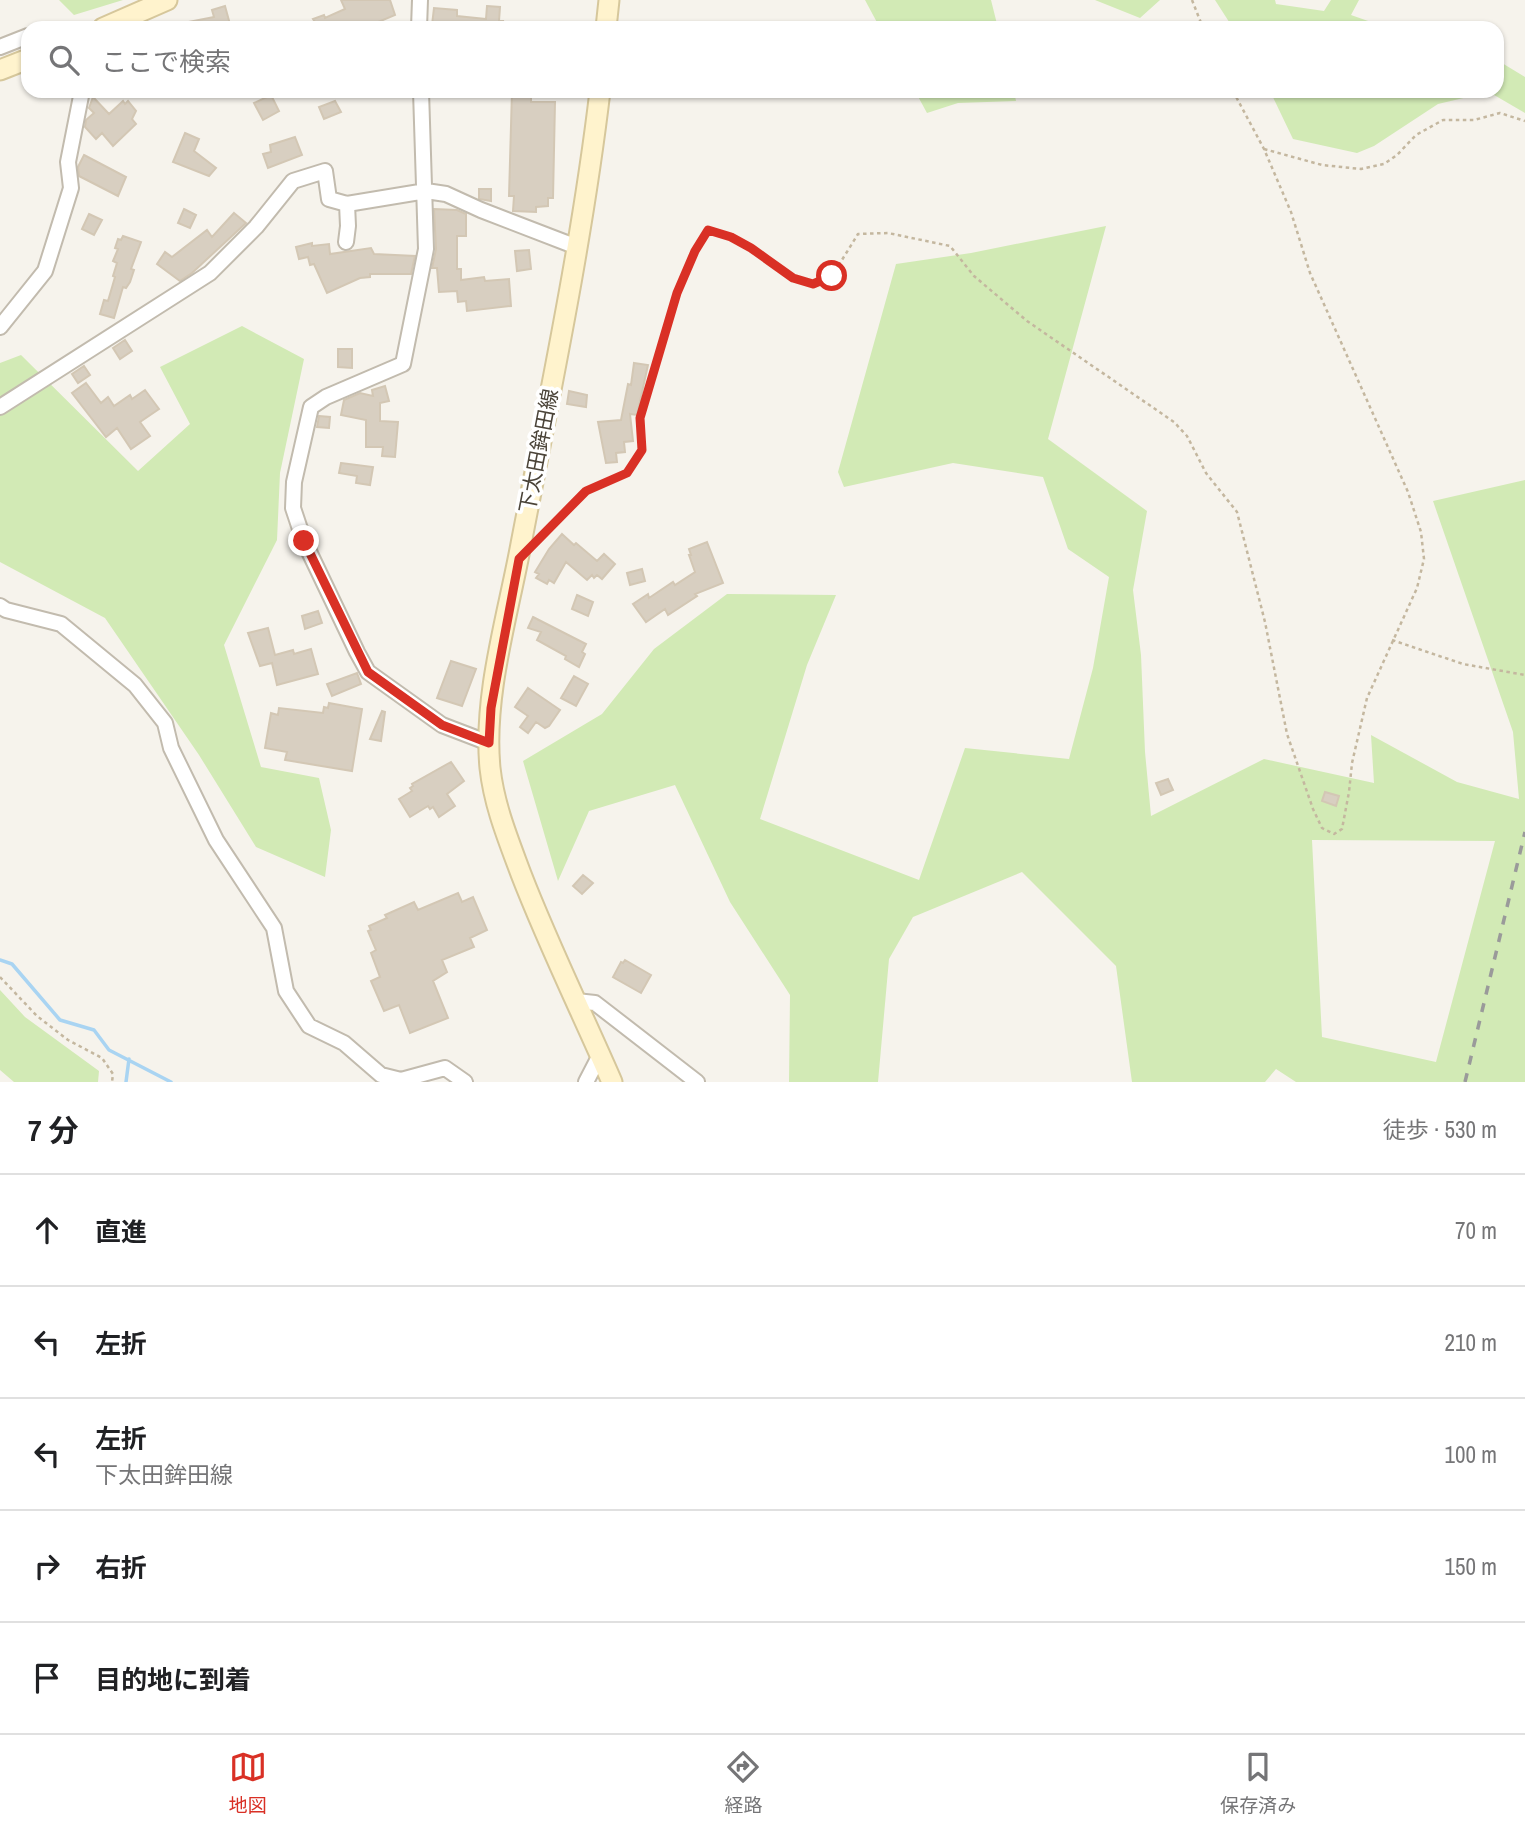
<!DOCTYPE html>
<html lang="ja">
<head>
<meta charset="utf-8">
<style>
	body { margin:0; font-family:"Archivo Narrow","Noto Sans JP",sans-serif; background:#f6f6f6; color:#202124 }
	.stop { position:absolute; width:21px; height:21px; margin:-16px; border:5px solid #d93025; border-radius:50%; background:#fff }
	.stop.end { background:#d93025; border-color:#fff; box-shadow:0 2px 7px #0008 }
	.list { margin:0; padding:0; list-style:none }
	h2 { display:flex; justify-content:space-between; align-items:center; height:91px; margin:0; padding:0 28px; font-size:30px }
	h2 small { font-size:23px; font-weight:400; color:#757577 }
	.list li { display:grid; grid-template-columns:46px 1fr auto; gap:21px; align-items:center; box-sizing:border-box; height:112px; padding:0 28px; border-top:2px solid #e0e0e0 }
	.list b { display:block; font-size:26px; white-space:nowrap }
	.list p { margin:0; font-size:23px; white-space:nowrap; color:#757577 }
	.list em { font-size:23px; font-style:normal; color:#757577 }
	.icon { flex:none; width:38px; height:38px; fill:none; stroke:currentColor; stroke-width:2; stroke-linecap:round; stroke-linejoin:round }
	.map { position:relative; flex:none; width:1525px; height:1082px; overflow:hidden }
	.search { position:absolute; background:#fff; box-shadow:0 2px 5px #0004; left:21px; right:21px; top:21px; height:77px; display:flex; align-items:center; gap:18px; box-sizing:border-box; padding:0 24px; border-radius:21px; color:#757577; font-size:26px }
	.sheet { height:651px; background:#fff }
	nav { display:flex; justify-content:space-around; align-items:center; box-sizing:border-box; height:98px; border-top:2px solid #e0e0e0; background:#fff; font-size:19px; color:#757577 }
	nav a { display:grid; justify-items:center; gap:4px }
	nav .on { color:#d93025 }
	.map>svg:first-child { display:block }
	.green { fill:#d2eab5; fill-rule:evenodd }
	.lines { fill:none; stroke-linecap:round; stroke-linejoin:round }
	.stream { stroke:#a9d4f2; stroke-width:3.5 }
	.building { fill:#d8cfc1; stroke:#d3c7b4; stroke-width:2 }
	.street-casing { stroke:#c2bbae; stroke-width:18 }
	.secondary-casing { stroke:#d6c79b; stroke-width:23 }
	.path { stroke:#c4b79f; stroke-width:2.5; stroke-dasharray:3.5 3.5; stroke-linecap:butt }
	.street { stroke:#fff; stroke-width:14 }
	.secondary { stroke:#fff3cd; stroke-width:19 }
	.rail { stroke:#9a9a9a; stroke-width:3.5; stroke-dasharray:9 9; stroke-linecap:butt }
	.route { stroke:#d93025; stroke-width:9 }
	.labels { text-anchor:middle; stroke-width:7; stroke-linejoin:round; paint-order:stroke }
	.street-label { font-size:21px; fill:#4b4439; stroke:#fff }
</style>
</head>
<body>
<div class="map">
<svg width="1525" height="1082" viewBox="0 0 1525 1082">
	<rect width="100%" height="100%" fill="#f6f3ec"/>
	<path class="green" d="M 59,0 L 123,0 L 74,15 Z
		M 865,0 L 991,0 L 998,28 L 880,28 Z
		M 1095,0 L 1160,0 L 1140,18 Z
		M 1215,0 L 1275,0 L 1276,4 L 1324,11 L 1331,0 L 1359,0 L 1351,15 L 1388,28 L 1233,28 Z
		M 1497,60 L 1525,77 L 1525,113 L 1489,92 L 1438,104 L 1374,146 L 1357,153 L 1293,139 L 1270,91 L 1497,91 Z
		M 915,91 L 1014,91 L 1016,101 L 958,103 L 927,113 Z
		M 1106,226 L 1048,439 L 1147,511 L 1133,590 L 1141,655 L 1145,752 L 1151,816 L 1264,759 L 1374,783 L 1371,735 L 1457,782 L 1519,799 L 1513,732 L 1433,501 L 1525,480 L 1525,1082 L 1296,1082 L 1276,1069 L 1265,1082 L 1132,1082 L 1116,966 L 1022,872 L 913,917 L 889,959 L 878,1082 L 789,1082 L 790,995 L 730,902 L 675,785 L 589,811 L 558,881 L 523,761 L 602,714 L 654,649 L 727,594 L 836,595 L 807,665 L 760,819 L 919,880 L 965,748 L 1069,759 L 1093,668 L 1109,577 L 1068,549 L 1043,477 L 953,463 L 844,487 L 838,472 L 896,264 L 971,253 ZM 1312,840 L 1495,841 L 1436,1062 L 1322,1037 Z
		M 242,326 L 304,359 L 280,473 L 277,540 L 224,645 L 261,767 L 319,778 L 331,830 L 325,877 L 256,847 L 199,755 L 105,618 L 0,562 L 0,363 L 21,355 L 138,471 L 190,424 L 160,367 Z
		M 0,990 L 25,1017 L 99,1071 L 98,1082 L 14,1082 L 0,1070 Z"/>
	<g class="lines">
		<path class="stream" d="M 0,960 L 12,964 L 60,1020 L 94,1030 L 109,1050 L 171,1082
			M 126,1082 L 129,1059"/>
	</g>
	<path class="building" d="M 341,0 L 390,0 L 395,15 L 364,28 L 301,28 L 315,22 L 313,19 L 324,15 L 325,18 L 345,9 Z
		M 225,6 L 231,28 L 183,28 L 183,23 L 214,17 L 212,10 Z
		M 487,6 L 500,7 L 499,21 L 503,21 L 502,28 L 432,25 L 434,8 L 457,10 L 457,16 L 486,19 Z
		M 512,91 L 531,91 L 531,102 L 555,102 L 553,198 L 548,198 L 548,206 L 536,207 L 536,212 L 513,211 L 514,196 L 509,196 Z
		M 271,95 L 279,111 L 263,120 L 254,103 Z
		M 93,97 L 109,114 L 123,101 L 125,104 L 128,101 L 136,111 L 132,119 L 136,124 L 113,146 L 102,133 L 96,139 L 85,127 L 86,120 L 94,113 L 89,108 Z
		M 335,101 L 341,112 L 324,119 L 319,107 Z
		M 185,133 L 199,139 L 194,151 L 216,168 L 209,176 L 173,162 Z
		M 295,137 L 302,155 L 268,168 L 263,154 L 271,152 L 270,145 Z
		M 84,155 L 126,177 L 118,196 L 79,176 L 78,167 Z
		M 479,189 L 491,189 L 491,201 L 479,199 Z
		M 184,209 L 196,215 L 190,228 L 178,223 Z
		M 434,209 L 457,210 L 466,214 L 466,236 L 457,236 L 457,269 L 461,269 L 461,280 L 484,277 L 485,281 L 509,279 L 511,306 L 467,311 L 466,301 L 458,302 L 457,291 L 439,292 L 437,268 L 432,268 L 436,249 Z
		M 234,213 L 246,223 L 192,273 L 180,281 L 157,264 L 165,252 L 172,257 L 207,230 L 212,237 Z
		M 89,214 L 102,220 L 94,235 L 82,229 Z
		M 123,236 L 141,242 L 131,269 L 134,270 L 130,282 L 126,288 L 123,287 L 114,318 L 100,314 L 104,300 L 108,301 L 115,277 L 113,276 L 117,263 L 113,261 L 118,249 L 115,248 L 118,239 L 121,240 Z
		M 312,243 L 312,246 L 329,244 L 330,254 L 371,248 L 374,254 L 415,256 L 411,274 L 370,274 L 370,277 L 360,278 L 327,293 L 314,264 L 310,265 L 308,257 L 299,259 L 296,247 Z
		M 529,250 L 531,269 L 517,271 L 515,251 Z
		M 125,340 L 132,351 L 120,359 L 113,348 Z
		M 338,349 L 352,349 L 352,368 L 338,367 Z
		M 634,363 L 648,365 L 637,415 L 630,414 L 633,441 L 624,442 L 625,452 L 616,453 L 617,462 L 606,463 L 598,422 L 621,420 L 628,384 L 631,385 Z
		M 84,366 L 90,375 L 78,383 L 72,374 Z
		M 86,383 L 101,403 L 108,397 L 114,406 L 130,395 L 132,399 L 145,390 L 159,409 L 140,422 L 150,436 L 131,449 L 117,428 L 106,437 L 72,393 Z
		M 385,386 L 389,401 L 380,403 L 380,421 L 398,422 L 395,457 L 382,456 L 383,447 L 366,447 L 366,420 L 341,415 L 344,400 L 360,393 L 373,396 L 372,390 Z
		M 569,391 L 587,395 L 586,407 L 567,404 Z
		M 319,416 L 330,417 L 329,428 L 317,427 Z
		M 341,463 L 373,467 L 370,485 L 356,483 L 357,476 L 339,473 Z
		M 562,534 L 574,545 L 576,543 L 597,561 L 604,554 L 615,564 L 602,579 L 597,575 L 594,578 L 592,575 L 587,580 L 566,562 L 554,583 L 549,580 L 547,584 L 536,578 L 539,574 L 535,572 L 549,549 Z
		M 707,542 L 723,583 L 695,594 L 697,596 L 668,615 L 665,609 L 646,622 L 633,604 L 648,594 L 649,598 L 673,582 L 675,585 L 695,572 L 689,555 L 691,555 L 689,549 Z
		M 642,569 L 645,581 L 630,585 L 627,573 Z
		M 577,595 L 593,602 L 588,616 L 572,609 Z
		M 318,611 L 322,623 L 305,629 L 302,616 Z
		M 533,617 L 586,644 L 582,652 L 585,654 L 579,667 L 565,659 L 566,656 L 537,640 L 541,632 L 528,628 Z
		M 268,628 L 275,655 L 293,650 L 294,654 L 311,649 L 318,674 L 277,685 L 272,663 L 260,666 L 248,633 Z
		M 451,661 L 476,669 L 462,706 L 437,698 Z
		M 357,673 L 361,684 L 332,696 L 327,684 Z
		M 574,676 L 588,684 L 576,706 L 561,698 Z
		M 528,688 L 560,710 L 549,726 L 545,728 L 536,722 L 528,733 L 520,727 L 528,716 L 515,707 Z
		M 329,703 L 362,709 L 352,771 L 285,760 L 287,752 L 265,748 L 271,713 L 278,715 L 279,708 L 323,713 L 324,707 L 328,708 Z
		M 382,711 L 385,712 L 381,741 L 370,739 Z
		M 451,762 L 464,781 L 447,794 L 455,806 L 439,817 L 433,807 L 430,809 L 428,806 L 410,817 L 399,799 L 412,791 L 410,788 L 413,786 L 412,784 Z
		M 1168,779 L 1173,790 L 1161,795 L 1156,783 Z
		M 1325,792 L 1339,796 L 1336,806 L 1322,801 Z
		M 583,875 L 593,883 L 582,894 L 573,886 Z
		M 458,893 L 462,902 L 473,897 L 487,930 L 470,938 L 474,947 L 442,960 L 447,972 L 433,981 L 448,1018 L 410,1033 L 399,1005 L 384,1011 L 371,981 L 380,977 L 371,953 L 376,950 L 368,931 L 371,930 L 369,926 L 387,918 L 385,915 L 414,902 L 418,910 Z
		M 625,960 L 651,975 L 641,993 L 613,977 L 621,962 L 623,963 Z"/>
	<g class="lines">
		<defs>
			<path id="street" d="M 419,28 L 420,0
				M 0,47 L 28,36
				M 421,91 L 426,249 L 403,364 L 326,397 L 311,407 L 294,482 L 293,508 L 304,541 L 357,652 L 368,672 L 442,725 L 489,743
				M 346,242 L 348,226 L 347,204
				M 0,327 L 45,271 L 71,188 L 68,162 L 82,91
				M 0,407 L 210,273 L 256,227 L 293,181 L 325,171 L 329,199 L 347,204 L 426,191 L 446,194 L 481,210 L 577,247
				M 0,606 L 6,610 L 61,624 L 135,685 L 165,723 L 171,748 L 216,840 L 274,928 L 286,991 L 309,1026 L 344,1043 L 381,1075 L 401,1080 L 445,1068 L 465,1082
				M 576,1001 L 595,1003 L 697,1082
				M 586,1082 L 600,1055"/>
			<path id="secondary" d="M 103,28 L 167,0
				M 606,28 L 609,0
				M 0,70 L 28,59
				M 600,91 C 582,243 550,393 521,544 C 508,615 483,695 490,768 C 494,805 508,839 521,874 C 548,944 582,1013 612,1082"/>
		</defs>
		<use href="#street" class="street-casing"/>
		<use href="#secondary" class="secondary-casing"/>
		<path class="path" d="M 1192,0 L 1203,28
			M 1264,149 L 1322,165 L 1361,169 L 1384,164 L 1397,155 L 1416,135 L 1443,120 L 1474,120 L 1500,113 L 1525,121
			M 538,539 L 586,491 L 627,473 L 642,450 L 640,418 L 677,293 L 695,251 L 708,230 L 731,237 L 793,277 L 813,284 L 832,276 L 858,234 L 888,233 L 950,246 L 974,276 L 1027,321 L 1174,422 L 1187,436 L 1206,473 L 1237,512 L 1265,622 L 1287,734 L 1313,809 L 1322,828 L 1334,834 L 1342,829 L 1349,792 L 1352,763 L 1367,698 L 1417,588 L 1424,559 L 1421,532 L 1408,492 L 1310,273 L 1291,212 L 1264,149 L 1233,91
			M 1392,640 L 1463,664 L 1525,675
			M 0,977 L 37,1016 L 68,1040 L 102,1058 L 113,1074 L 112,1082"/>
		<use href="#street" class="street"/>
		<use href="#secondary" class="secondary"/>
		<path class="rail" d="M 1465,1082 L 1525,832"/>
	</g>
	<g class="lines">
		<path class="route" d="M 304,541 L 368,672 L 442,725 L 489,743 L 491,708 L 519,559 L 586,491 L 627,473 L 642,450 L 640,418 L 677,293 L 695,251 L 708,230 L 731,237 L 751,248 L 793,278 L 813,284 L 832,276"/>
	</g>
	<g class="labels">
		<g class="street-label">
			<text transform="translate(539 451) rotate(-79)" y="7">下太田鉾田線</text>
		</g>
	</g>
</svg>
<div class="stop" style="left:832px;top:276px"></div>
<div class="stop end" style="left:304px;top:541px"></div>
<div class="search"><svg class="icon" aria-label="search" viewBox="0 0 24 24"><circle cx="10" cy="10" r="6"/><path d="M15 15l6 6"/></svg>ここで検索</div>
</div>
<section class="sheet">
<h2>7 分<small>徒歩 · 530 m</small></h2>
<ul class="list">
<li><svg class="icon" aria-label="ahead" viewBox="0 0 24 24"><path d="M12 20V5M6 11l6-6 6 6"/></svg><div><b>直進</b></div><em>70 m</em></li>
<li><svg class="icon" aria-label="left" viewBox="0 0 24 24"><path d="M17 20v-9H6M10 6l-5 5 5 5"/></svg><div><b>左折</b></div><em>210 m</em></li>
<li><svg class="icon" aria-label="left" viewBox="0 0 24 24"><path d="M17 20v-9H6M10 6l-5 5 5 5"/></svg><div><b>左折</b><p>下太田鉾田線</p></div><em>100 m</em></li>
<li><svg class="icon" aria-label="right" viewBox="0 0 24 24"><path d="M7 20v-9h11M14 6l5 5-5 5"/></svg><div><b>右折</b></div><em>150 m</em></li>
<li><svg class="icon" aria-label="arrive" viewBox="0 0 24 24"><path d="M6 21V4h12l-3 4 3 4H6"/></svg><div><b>目的地に到着</b></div></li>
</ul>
</section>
<nav>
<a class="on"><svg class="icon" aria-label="map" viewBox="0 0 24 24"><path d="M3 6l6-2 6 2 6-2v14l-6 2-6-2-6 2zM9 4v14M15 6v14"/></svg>地図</a>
<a><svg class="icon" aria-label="directions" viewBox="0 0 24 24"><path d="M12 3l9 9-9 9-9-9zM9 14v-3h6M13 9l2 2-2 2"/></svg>経路</a>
<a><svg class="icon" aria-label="saved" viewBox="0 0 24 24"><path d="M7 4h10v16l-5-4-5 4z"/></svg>保存済み</a>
</nav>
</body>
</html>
